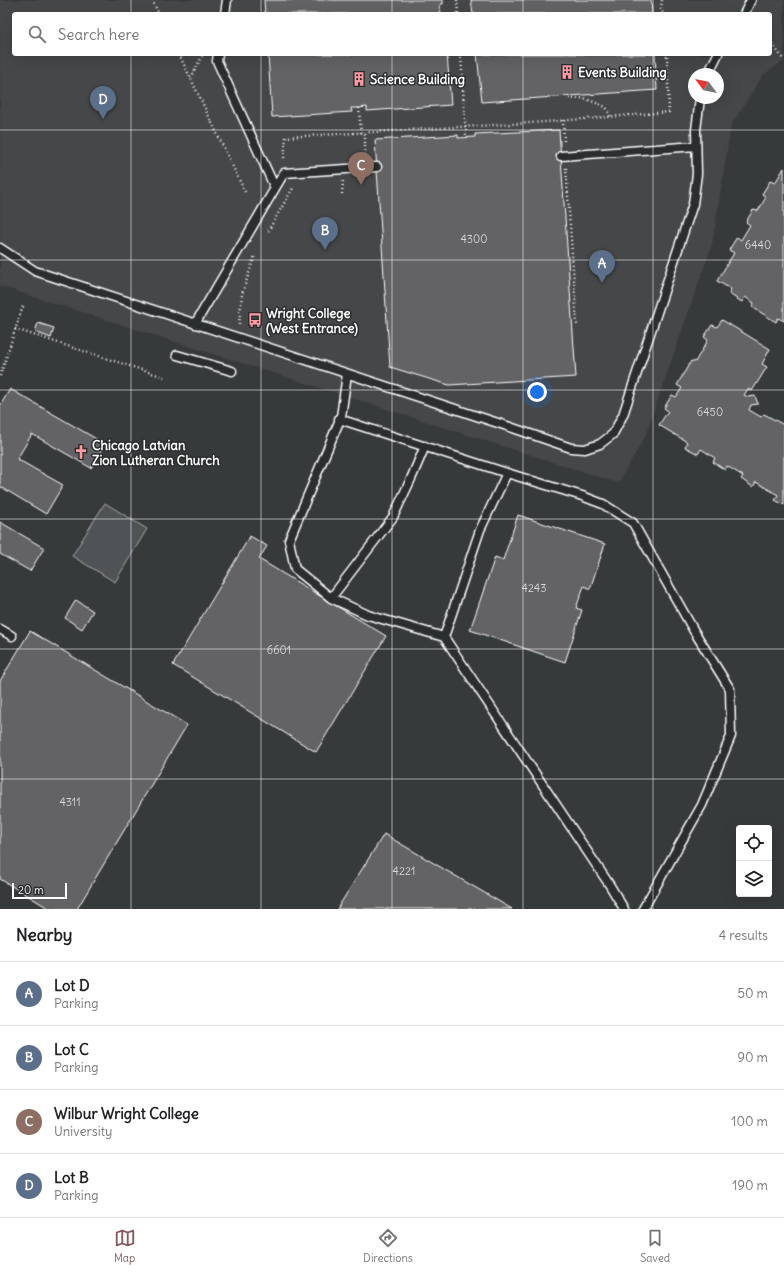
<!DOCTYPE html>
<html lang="en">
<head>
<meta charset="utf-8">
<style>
	body { margin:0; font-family:Delius,sans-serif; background:#f6f6f6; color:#202124 }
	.controls { position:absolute; right:12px; bottom:12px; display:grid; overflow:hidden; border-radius:4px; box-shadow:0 4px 16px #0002 }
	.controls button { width:36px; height:36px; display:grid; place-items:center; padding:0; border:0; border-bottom:1px solid #e0e0e0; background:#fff; color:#202124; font:20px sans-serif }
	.compass { position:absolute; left:688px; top:68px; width:36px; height:36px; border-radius:50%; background:#fff; box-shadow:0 4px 16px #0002; rotate:302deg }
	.scale { position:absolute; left:12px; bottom:10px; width:55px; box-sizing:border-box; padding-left:4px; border:2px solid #fff; border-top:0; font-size:11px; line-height:14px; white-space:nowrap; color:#fff; -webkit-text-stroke:3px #2a2d2e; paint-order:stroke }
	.you { position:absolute; left:537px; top:392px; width:14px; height:14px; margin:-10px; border:3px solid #fff; border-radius:50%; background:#1a73e8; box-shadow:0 0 0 6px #1a73e833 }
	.badge { display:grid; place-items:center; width:26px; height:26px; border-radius:50%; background:#84575d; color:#fff; font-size:13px; font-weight:700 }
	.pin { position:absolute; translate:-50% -33px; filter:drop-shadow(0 1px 2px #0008) }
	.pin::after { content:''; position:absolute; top:21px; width:14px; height:12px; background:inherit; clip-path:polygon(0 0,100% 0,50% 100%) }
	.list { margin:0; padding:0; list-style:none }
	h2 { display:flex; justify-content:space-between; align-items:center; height:52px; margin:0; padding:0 16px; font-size:17px }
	h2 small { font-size:13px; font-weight:400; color:#757577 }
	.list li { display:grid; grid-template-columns:26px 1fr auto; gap:12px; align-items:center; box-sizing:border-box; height:64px; padding:0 16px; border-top:1px solid #e0e0e0 }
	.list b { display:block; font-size:15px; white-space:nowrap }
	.list p { margin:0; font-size:13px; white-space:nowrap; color:#757577 }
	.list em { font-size:13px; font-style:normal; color:#757577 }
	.icon { flex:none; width:22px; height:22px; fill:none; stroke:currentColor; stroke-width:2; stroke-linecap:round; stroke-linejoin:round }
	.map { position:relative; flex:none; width:784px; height:909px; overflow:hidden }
	.search { position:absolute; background:#fff; box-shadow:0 4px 16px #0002; left:12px; right:12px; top:12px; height:44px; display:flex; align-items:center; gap:10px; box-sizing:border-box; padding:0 14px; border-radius:4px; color:#757577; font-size:15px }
	.sheet { height:308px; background:#fff }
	nav { display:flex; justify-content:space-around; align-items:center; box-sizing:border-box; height:56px; border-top:1px solid #e0e0e0; background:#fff; font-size:11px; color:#757577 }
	nav a { display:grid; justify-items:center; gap:2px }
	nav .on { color:#84575d }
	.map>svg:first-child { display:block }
	.built { fill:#444748; fill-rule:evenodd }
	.green { fill:#505354; stroke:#a8a9aa }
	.building { fill:#636465; stroke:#fff }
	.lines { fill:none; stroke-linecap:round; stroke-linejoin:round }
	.service-casing { stroke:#fff; stroke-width:11 }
	.path { stroke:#fff; stroke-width:2.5; stroke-dasharray:1 3; stroke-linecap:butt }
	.service { stroke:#2a2d2e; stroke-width:8 }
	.grid { fill:none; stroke:#fff; stroke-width:1; stroke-opacity:0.55 }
	.labels { text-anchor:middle; stroke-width:3; stroke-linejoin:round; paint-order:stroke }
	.number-label { font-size:11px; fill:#d8d8d8 }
	.poi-label { font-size:13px; font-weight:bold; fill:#fff; stroke:#2a2d2e; text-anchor:start }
</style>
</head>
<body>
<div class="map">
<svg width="784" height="909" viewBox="0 0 784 909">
	<rect width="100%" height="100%" fill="#373a3b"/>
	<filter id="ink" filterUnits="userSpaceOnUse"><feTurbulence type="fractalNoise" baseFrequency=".025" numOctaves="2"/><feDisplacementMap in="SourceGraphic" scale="8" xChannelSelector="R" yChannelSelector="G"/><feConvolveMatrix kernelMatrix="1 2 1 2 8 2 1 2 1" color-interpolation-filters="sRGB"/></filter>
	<g filter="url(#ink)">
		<path class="built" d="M 0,0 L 784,0 L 784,61 L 763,75 L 731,126 L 712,245 L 644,439 L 618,483 L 0,286 ZM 14,14 L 770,14 L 770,54 L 14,54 ZM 694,74 L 718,74 L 718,98 L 694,98 Z"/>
		<path class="green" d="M 105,503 L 147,529 L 115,582 L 72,556 Z"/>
		<path class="building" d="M 264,0 L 443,0 L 443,4 L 440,4 L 441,14 L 265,14 Z
			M 471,0 L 651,0 L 652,14 L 473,14 Z
			M 268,54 L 447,54 L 451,105 L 367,111 L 367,107 L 359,108 L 351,108 L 352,112 L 272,117 Z
			M 477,54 L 655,54 L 657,90 L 482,102 Z
			M 559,130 L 576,377 L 449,385 L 390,367 L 375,140 L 458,135 L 458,138 L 475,137 L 475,134 Z
			M 784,168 L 784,321 L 778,318 L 776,322 L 752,307 L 754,303 L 745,297 L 742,302 L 729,294 L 731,289 L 717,281 L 734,253 L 729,250 L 737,237 L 741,240 L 750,225 L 746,222 L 753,210 L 758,211 L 766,197 L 762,194 L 770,181 L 775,183 Z
			M 722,320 L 770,349 L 762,364 L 767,367 L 752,391 L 748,389 L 744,395 L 748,397 L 755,396 L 758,404 L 751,405 L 749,410 L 761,417 L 764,414 L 784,425 L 784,505 L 775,500 L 778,495 L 756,482 L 753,487 L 741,479 L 743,476 L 727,466 L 725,470 L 713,462 L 715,458 L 701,449 L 698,454 L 685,447 L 687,442 L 659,425 L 668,411 L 664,408 L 672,395 L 676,397 L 682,388 L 677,385 L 691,361 L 695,362 L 708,340 L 704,337 L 712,325 L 717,327 Z
			M 38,323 L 54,328 L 51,338 L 35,332 Z
			M 10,389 L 105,444 L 91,468 L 32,434 L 17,459 L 63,485 L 46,514 L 1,487 L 0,488 L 0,406 Z
			M 518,515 L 605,544 L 590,589 L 584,586 L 576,608 L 582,610 L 565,662 L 470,630 L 495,557 L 503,560 Z
			M 0,522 L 44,548 L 30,571 L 0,554 Z
			M 250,536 L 267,546 L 259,559 L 386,636 L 316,752 L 173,665 Z
			M 76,600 L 93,611 L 82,629 L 65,618 Z
			M 30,631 L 187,725 L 77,909 L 50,909 L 0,879 L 0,681 Z
			M 384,834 L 512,909 L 337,909 Z"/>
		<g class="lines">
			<defs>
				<path id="service" d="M 225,14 L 227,0
					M 744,14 L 751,0
					M 218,54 L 217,61 L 275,188
					M 708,74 L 718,54
					M 561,156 L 696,146
					M 0,248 L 35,271 L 510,427 L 571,448 L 585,449 L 600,444 L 613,434 L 623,415 L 693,204 L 697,174 L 696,130 L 700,98
					M 195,324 L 284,173 L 377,167
					M 177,355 L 232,371
					M 347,374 L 341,417 L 289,540 L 295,569 L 331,598 L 368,615 L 444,637
					M 339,419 L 507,473 L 480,530 L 444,637 L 609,884 L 624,909
					M 507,473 L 582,496 L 603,504 L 633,523 L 694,631 L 730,689 L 731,736 L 702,805 L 643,909
					M 331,598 L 393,517 L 411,479 L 425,446
					M 0,629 L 12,636"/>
			</defs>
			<use href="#service" class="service-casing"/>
			<path class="path" d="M 152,0 L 159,14
				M 457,0 L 458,14
				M 662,0 L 661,8 L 663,14
				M 770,41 L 784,60
				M 179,54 L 245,192
				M 461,54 L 466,137
				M 191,78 L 203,54
				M 568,96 L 568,99 L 584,98 L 606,107 L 611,117
				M 359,108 L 361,133
				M 563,120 L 564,143
				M 365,155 L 365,132
				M 284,158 L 286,137 L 546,122 L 669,112 L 667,54
				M 566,168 L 577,325
				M 342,194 L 343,181
				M 268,231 L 293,188
				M 239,324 L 242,294 L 255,255
				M 15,329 L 164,377
				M 0,376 L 23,306"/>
			<use href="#service" class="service"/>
		</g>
	</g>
	<path class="grid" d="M 131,0 L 131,14M 261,0 L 261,14M 392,0 L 392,14M 523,0 L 523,14M 653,0 L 653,14M 131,54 L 131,909M 261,54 L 261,909M 392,54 L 392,909M 523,54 L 523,909M 653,54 L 653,909M 0,130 L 784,130M 0,260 L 784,260M 0,390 L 784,390M 0,519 L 784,519M 0,649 L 784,649M 0,779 L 784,779"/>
	<defs>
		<symbol id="building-bare" viewBox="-9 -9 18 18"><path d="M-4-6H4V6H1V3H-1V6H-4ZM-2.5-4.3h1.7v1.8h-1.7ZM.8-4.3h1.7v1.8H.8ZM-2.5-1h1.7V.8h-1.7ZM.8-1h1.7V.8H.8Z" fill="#ff9aa2" stroke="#2a2d2e" stroke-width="2.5" paint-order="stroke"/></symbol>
		<symbol id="bus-bare" viewBox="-9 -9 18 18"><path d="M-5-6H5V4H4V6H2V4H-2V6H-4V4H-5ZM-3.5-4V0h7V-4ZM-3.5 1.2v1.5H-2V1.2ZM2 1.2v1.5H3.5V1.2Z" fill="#ff9aa2" stroke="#2a2d2e" stroke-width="2.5" paint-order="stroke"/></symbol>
		<symbol id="church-bare" viewBox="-9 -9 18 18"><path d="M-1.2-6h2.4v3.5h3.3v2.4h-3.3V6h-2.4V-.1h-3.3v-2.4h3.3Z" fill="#ff9aa2" stroke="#2a2d2e" stroke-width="2.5" paint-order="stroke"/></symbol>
	</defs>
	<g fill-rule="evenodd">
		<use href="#building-bare" x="557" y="62" width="20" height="20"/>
		<use href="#building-bare" x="349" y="69" width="20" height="20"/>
		<use href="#bus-bare" x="245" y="310" width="20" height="20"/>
		<use href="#church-bare" x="71" y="442" width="20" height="20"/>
	</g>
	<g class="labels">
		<g class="number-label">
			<text x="474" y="243">4300</text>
			<text x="758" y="249">6440</text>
			<text x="710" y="416">6450</text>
			<text x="534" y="592">4243</text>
			<text x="279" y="654">6601</text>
			<text x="70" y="806">4311</text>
			<text x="404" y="875">4221</text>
		</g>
		<g class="poi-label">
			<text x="578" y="77">Events Building</text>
			<text x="370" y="84">Science Building</text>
			<text x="266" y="318">Wright College<tspan x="266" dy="15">(West Entrance)</tspan></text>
			<text x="92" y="450">Chicago Latvian<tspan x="92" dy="15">Zion Lutheran Church</tspan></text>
		</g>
	</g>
</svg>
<div class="controls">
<button><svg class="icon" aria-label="locate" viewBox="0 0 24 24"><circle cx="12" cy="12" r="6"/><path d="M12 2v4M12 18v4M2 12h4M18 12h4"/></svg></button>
<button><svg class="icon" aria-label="layers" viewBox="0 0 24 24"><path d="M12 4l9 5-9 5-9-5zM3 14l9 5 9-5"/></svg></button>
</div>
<svg class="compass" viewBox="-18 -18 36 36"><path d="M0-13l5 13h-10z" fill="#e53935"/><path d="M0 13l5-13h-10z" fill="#757577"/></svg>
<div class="scale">20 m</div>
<div class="you"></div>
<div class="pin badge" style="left:602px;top:283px;background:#5c6f8a">A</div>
<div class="pin badge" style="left:325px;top:250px;background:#5c6f8a">B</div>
<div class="pin badge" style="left:361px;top:185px;background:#8d6e63">C</div>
<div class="pin badge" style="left:103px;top:119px;background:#5c6f8a">D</div>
<div class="search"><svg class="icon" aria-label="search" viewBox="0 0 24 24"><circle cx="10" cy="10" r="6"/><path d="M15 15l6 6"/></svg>Search here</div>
</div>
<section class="sheet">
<h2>Nearby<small>4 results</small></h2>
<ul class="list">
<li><span class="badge" style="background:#5c6f8a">A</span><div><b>Lot D</b><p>Parking</p></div><em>50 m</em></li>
<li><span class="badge" style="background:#5c6f8a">B</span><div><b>Lot C</b><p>Parking</p></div><em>90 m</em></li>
<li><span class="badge" style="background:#8d6e63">C</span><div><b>Wilbur Wright College</b><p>University</p></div><em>100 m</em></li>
<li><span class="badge" style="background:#5c6f8a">D</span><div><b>Lot B</b><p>Parking</p></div><em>190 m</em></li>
</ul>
</section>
<nav>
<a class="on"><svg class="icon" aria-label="map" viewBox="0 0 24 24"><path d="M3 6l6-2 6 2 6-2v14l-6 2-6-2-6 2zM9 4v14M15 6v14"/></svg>Map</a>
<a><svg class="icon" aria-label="directions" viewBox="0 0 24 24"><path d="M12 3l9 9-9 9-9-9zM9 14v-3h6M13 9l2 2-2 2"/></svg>Directions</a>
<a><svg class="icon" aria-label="saved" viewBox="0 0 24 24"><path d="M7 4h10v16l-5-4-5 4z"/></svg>Saved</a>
</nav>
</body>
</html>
